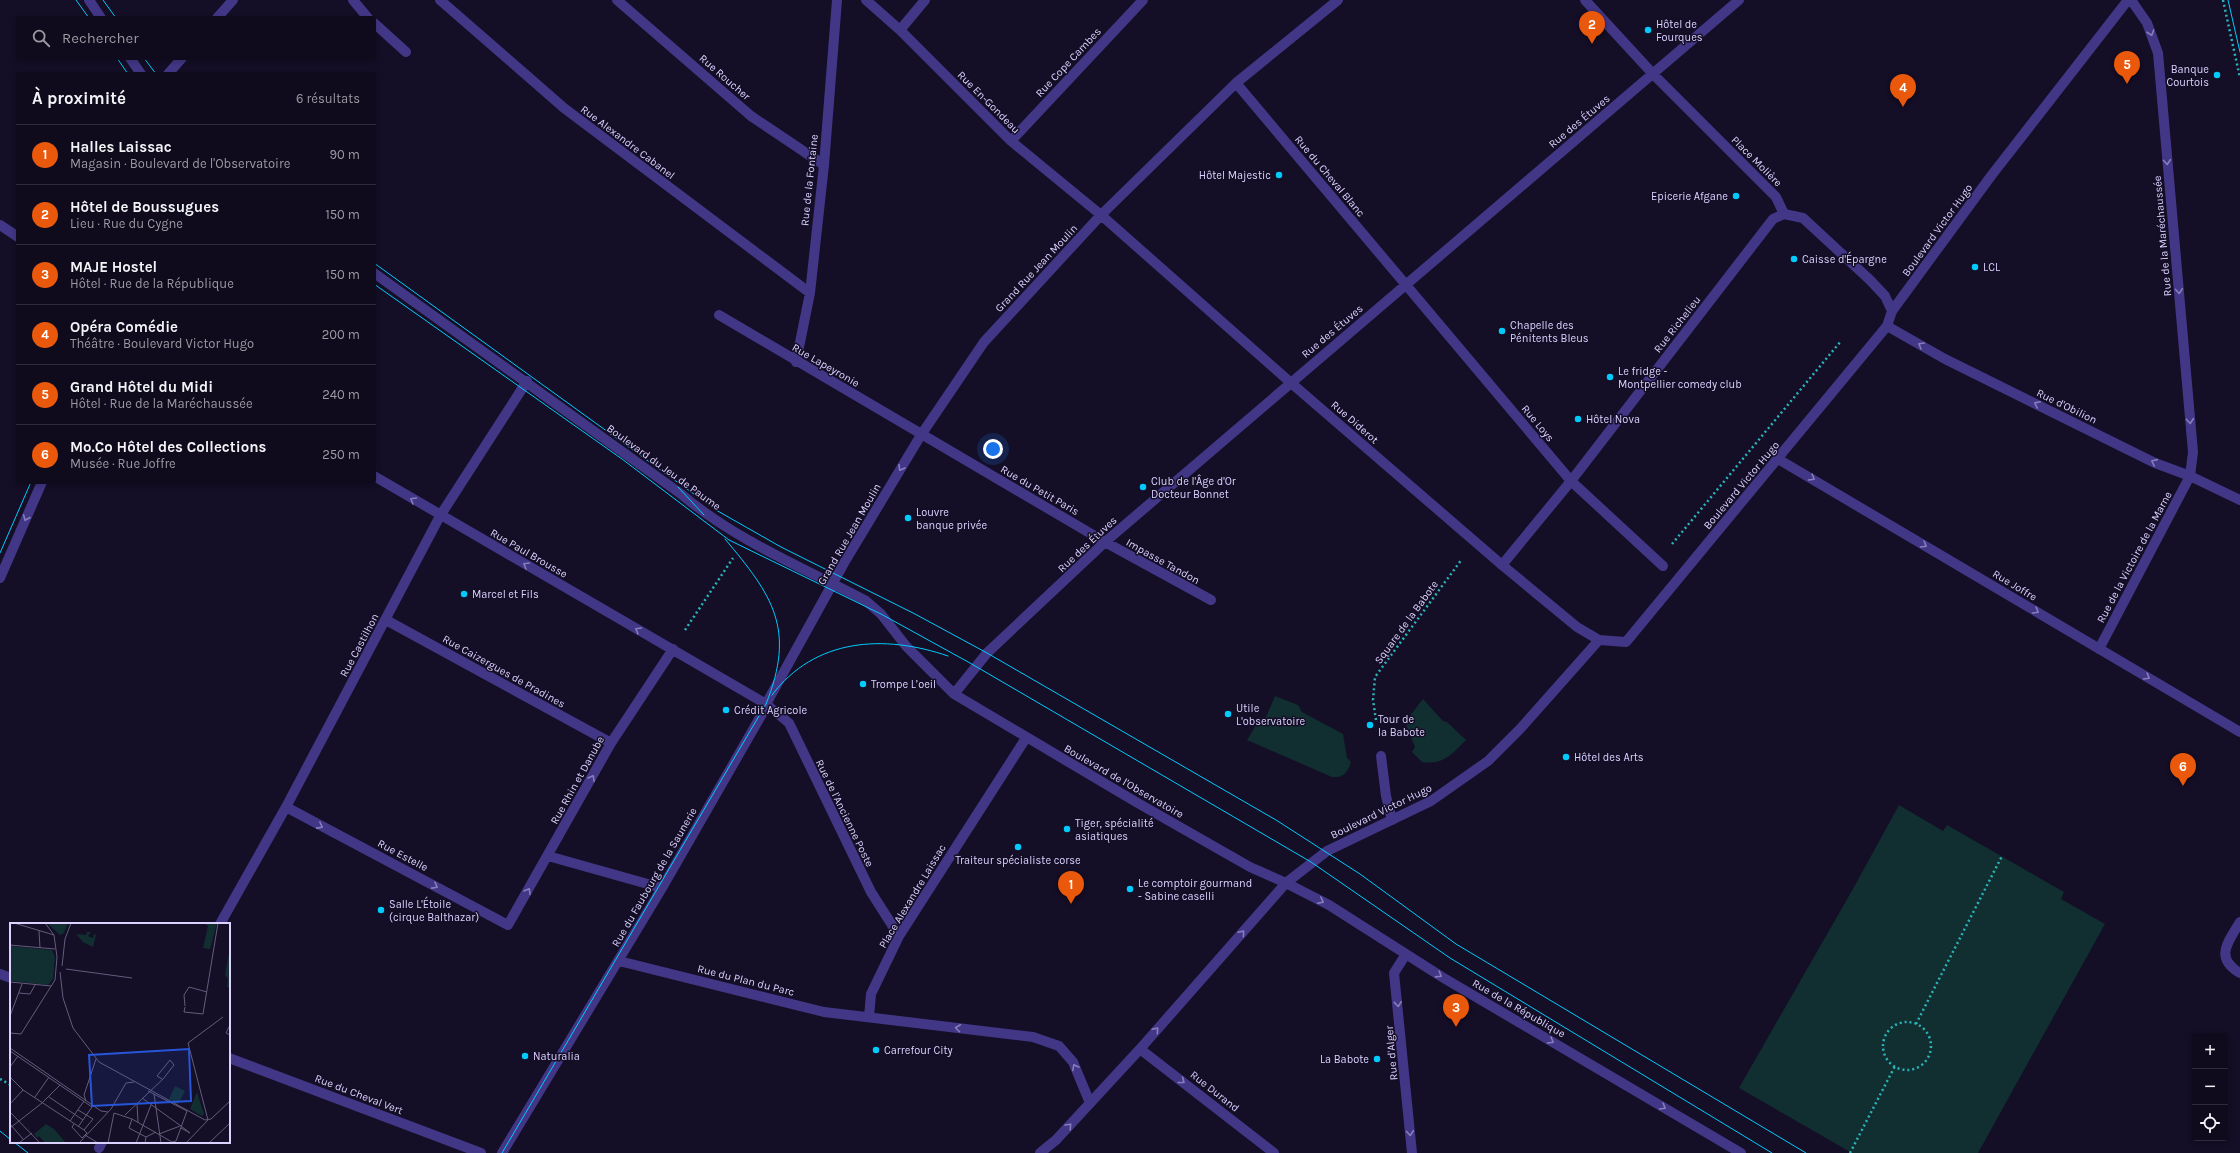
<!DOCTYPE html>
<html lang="fr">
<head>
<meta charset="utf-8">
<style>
	body { margin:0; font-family:Karla,sans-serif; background:#1d1829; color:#f1f3f6 }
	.controls { position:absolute; right:12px; bottom:12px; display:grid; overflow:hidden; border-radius:4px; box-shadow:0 2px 6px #0003 }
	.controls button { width:36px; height:36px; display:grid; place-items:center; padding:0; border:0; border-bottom:1px solid #2f2b3b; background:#0f0a1c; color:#f1f3f6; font:20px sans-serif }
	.you { position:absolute; left:993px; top:449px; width:14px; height:14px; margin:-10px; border:3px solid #fff; border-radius:50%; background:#1a73e8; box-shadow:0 0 0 6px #1a73e833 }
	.badge { display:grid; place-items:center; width:26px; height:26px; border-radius:50%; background:#ea580c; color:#fff; font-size:13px; font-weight:700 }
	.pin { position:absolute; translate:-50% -33px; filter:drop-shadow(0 1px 2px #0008) }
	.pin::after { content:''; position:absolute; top:21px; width:14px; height:12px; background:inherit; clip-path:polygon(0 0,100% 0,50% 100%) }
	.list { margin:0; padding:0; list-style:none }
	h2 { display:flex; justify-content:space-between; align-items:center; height:52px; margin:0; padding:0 16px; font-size:17px }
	h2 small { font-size:13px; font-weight:400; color:#9b9aa3 }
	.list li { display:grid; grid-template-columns:26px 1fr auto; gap:12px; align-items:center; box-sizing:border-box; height:60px; padding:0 16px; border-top:1px solid #2f2b3b }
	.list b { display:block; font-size:15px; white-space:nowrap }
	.list p { margin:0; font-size:13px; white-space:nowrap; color:#9b9aa3 }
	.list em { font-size:13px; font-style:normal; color:#9b9aa3 }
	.icon { flex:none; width:22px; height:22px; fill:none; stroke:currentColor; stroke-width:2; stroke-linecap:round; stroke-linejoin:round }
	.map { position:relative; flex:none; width:2240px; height:1153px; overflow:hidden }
	.search { position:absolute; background:#0f0a1c; box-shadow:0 2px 6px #0003; left:16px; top:16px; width:360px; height:44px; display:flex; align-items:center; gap:10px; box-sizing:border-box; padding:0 14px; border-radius:4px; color:#9b9aa3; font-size:15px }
	.panel { position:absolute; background:#0f0a1c; box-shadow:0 2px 6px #0003; left:16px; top:72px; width:360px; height:412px; border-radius:4px }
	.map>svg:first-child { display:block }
	.green { fill:#112e30 }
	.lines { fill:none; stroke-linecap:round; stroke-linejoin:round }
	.path { stroke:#2ab5bb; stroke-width:2.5; stroke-dasharray:2 3; stroke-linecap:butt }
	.service { stroke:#423786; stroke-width:10 }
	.pedestrian { stroke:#423786; stroke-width:10 }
	.minor { stroke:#423786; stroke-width:10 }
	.tram { stroke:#00cbfd; stroke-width:1 }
	.oneway { stroke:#877dbc }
	.poi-dot { fill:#00cbfd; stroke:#140e26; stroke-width:1.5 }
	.labels { text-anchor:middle; stroke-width:3; stroke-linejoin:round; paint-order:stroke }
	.poi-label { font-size:11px; fill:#dcd2ff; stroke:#140e26; text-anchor:start }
	.street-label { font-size:11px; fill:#dcd2ff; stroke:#140e26 }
	.inset-road { fill:none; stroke:#645c7d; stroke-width:1 }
	.view { fill:#2755da; fill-opacity:0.15; stroke:#2755da; stroke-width:2 }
	.inset-edge { fill:none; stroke:#dcd2ff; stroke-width:2 }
</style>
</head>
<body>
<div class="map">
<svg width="2240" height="1153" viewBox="0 0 2240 1153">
	<rect width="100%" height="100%" fill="#140e26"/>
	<path class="green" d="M 1275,696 L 1298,705 L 1302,712 L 1343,734 L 1347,758 L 1351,762 C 1348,773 1343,778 1332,777 L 1247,740 L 1256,725 L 1261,726 L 1263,724 Z
		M 1423,699 L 1443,721 L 1447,722 L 1466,740 C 1453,753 1443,766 1422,762 L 1412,752 L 1415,747 L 1405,722 Z
		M 1899,805 L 1943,831 L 1947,825 L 2064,892 L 2061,899 L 2105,924 L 1978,1153 L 1852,1153 L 1739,1088 L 1854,887 Z"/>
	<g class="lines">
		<path class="path" d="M 2223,0 L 2240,78
			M 1672,544 L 1841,341
			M 685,630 L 733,558
			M 1376,720 L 1373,700 L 1375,677 L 1462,559
			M1883 1046a24 24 0 1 1 48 0a24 24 0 1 1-48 0Z
			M 1916,1024 L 2002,856
			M 0,1079 L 11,1085
			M 1850,1153 L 1895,1066"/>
		<path class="service" d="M 1381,756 L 1386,796 L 1392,820
			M 2240,922 C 2228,942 2214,958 2240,973"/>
		<path class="pedestrian" d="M 89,0 L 101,18
			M 353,0 L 368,18
			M 440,0 L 564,108 L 810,293
			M 617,0 L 751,116 L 824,165
			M 866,0 L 900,30 L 1011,141 L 1101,215 L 1290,382 L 1502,565
			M 1585,0 L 1653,74 L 1776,197 L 1784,214
			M 217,18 L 233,0
			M 374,23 L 406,52
			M 900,30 L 925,0
			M 130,58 L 141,74
			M 168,74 L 182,58
			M 1236,83 L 1571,481 L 1663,566
			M 1011,141 L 1143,0
			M 0,225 L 18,237
			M 374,273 L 681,494 C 735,540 804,568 866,601 L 881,614 L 906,646 L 954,694 L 1136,802 L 1250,867 L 1286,883
			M 1892,311 L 1991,176 L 2128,0
			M 719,315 L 1105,542 L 1211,600
			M 1887,326 L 1945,359 L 2155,463 L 2190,476 L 2240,500
			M 796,362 L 810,293 L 824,165 L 837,0
			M 1778,459 L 2240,732
			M 374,476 L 766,704 L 789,723 L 871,892 L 899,936
			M 0,578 L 42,482
			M 386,620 L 611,743
			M 2099,649 L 2190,476 L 2193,452 L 2158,53 L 2147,23 L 2131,0
			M 954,694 L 987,653 L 1105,542 L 1739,0
			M 286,807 L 508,925 L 611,743 L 673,649
			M 548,856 L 662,888
			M 220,924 L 286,807 L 440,516 L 527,381
			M 619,961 L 824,1012 L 1033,1037 L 1059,1046 L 1073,1062 L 1090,1103
			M 0,974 L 11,978
			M 869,1017 L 871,994 L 899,936 L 1026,738
			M 229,1058 L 481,1153
			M 99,1148 L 102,1142
			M 502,1153 L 662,888 L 762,714 L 766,704 L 844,563 L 921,435 L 984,342 L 1101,215 L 1236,83 L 1338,0"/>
		<path class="minor" d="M 1784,214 L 1803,218 L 1870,280 L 1885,296 L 1892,311 L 1887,326 L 1626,642 L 1599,640 L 1577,627 L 1502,565 L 1571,481 L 1773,219 Z
			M 1286,883 L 1329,905 L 1442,977 L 1741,1153
			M 1406,954 L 1394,973 L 1412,1153
			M 1140,1049 L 1274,1153
			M 1040,1153 L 1056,1140 L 1140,1049 L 1286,883 L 1327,851 L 1431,801 L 1488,761 L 1520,729 L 1599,640"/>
		<path class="tram" d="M 76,0 L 89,18
			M 103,0 L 116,18
			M 2228,0 L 2240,52
			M 117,58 L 128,74
			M 144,58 L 156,74
			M 374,263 L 716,510 L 781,547 L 915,614 L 987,653 L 1276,820 L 1360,874 L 1456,944 L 1806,1153
			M 374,284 L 622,459 L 729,540 L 881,614 L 970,663 L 1311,862 L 1450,958 L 1772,1153
			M 678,487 L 704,515
			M 0,553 L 31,482
			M 772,695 C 815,638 884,634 948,656
			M 0,1131 L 11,1140
			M 14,1142 L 28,1153
			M 502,1153 L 766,704 C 796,629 773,596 725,539"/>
	</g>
	<defs><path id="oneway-chevron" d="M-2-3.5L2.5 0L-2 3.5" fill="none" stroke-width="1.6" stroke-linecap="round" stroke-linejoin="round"/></defs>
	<g class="oneway">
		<use href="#oneway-chevron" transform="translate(2151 33) rotate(71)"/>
		<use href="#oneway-chevron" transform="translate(2167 162) rotate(85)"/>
		<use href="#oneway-chevron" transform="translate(2179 291) rotate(85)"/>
		<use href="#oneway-chevron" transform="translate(1921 345) rotate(-150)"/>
		<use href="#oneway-chevron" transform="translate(2037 404) rotate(-154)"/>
		<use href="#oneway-chevron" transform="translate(2190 421) rotate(85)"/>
		<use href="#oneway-chevron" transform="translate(2154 462) rotate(-156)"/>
		<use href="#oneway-chevron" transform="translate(901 468) rotate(121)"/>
		<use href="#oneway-chevron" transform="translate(1812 478) rotate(31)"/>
		<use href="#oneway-chevron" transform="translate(413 500) rotate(-149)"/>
		<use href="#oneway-chevron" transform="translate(26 518) rotate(113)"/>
		<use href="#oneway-chevron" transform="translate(1924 545) rotate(31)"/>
		<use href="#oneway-chevron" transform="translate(526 565) rotate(-150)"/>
		<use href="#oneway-chevron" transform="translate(2036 611) rotate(31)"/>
		<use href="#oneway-chevron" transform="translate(638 630) rotate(-150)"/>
		<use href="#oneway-chevron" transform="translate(2147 677) rotate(31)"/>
		<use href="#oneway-chevron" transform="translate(592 778) rotate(-61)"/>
		<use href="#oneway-chevron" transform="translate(320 826) rotate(28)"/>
		<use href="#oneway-chevron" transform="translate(435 886) rotate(28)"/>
		<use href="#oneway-chevron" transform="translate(528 891) rotate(-60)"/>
		<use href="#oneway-chevron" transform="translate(1321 901) rotate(27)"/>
		<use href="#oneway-chevron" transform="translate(1242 933) rotate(-49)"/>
		<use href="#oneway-chevron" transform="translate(1439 975) rotate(32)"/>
		<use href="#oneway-chevron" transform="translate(1398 1004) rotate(84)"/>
		<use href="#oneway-chevron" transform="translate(958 1028) rotate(-173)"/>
		<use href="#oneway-chevron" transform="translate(1156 1030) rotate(-49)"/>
		<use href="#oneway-chevron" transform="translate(1551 1041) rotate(30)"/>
		<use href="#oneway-chevron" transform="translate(1075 1067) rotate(-117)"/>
		<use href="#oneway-chevron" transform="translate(1182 1081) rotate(38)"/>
		<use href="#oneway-chevron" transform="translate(1663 1107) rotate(31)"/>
		<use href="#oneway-chevron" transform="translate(1069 1126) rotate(-47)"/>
		<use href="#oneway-chevron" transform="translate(1410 1133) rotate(85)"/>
	</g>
	<g class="poi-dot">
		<circle cx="1648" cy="30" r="4"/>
		<circle cx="2217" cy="75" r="4"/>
		<circle cx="1279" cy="175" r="4"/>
		<circle cx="1736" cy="196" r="4"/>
		<circle cx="1794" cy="259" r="4"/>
		<circle cx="1975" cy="267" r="4"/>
		<circle cx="1502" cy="331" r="4"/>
		<circle cx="1610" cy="377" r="4"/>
		<circle cx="1578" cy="419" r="4"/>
		<circle cx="1143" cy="487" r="4"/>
		<circle cx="908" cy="518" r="4"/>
		<circle cx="464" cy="594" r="4"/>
		<circle cx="863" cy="684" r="4"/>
		<circle cx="726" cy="710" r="4"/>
		<circle cx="1228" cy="714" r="4"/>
		<circle cx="1370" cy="725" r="4"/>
		<circle cx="1566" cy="757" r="4"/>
		<circle cx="1067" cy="829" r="4"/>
		<circle cx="1018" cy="847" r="4"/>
		<circle cx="1130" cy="889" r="4"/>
		<circle cx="381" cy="910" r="4"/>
		<circle cx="876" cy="1050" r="4"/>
		<circle cx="525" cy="1056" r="4"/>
		<circle cx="1377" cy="1059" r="4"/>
	</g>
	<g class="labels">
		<g class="poi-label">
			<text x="1656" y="28">Hôtel de<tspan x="1656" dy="13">Fourques</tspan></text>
			<text x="2209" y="73" text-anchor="end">Banque<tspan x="2209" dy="13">Courtois</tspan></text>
			<text x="1271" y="179" text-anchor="end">Hôtel Majestic</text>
			<text x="1728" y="200" text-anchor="end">Epicerie Afgane</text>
			<text x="1802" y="263">Caisse d'Épargne</text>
			<text x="1983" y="271">LCL</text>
			<text x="1510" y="329">Chapelle des<tspan x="1510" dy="13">Pénitents Bleus</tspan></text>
			<text x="1618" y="375">Le fridge -<tspan x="1618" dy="13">Montpellier comedy club</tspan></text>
			<text x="1586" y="423">Hôtel Nova</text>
			<text x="1151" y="485">Club de l'Âge d'Or<tspan x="1151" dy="13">Docteur Bonnet</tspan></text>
			<text x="916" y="516">Louvre<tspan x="916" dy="13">banque privée</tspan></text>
			<text x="472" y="598">Marcel et Fils</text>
			<text x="871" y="688">Trompe L’oeil</text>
			<text x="1236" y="712">Utile<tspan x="1236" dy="13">L'observatoire</tspan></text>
			<text x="734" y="714">Crédit Agricole</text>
			<text x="1378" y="723">Tour de<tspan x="1378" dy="13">la Babote</tspan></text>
			<text x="1574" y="761">Hôtel des Arts</text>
			<text x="1075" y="827">Tiger, spécialité<tspan x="1075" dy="13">asiatiques</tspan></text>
			<text x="1018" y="864" text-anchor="middle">Traiteur spécialiste corse</text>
			<text x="1138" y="887">Le comptoir gourmand<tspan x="1138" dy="13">- Sabine caselli</tspan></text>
			<text x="389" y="908">Salle L'Étoile<tspan x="389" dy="13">(cirque Balthazar)</tspan></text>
			<text x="884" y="1054">Carrefour City</text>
			<text x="533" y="1060">Naturalia</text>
			<text x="1369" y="1063" text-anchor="end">La Babote</text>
		</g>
		<g class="street-label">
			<text transform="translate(1068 62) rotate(-47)" y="4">Rue Cope Cambes</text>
			<text transform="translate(725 77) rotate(41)" y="4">Rue Roucher</text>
			<text transform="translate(989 102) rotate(45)" y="4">Rue En-Gondeau</text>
			<text transform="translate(1579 121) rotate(-40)" y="4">Rue des Étuves</text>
			<text transform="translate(628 142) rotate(37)" y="4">Rue Alexandre Cabanel</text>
			<text transform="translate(1757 161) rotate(45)" y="4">Place Molière</text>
			<text transform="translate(1330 176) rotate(50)" y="4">Rue du Cheval Blanc</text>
			<text transform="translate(809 180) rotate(-84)" y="4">Rue de la Fontaine</text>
			<text transform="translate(1937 230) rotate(-54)" y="4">Boulevard Victor Hugo</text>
			<text transform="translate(2162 236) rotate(-95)" y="4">Rue de la Maréchaussée</text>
			<text transform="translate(1036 268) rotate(-47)" y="4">Grand Rue Jean Moulin</text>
			<text transform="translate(1677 324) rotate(-52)" y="4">Rue Richelieu</text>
			<text transform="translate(1332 331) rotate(-40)" y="4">Rue des Étuves</text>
			<text transform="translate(826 365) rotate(30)" y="4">Rue Lapeyronie</text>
			<text transform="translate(2067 406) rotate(26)" y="4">Rue d'Obilion</text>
			<text transform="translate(1355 422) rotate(41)" y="4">Rue Diderot</text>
			<text transform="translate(1538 423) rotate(50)" y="4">Rue Loys</text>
			<text transform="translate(664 467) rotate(36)" y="4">Boulevard du Jeu de Paume</text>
			<text transform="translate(1741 485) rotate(-50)" y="4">Boulevard Victor Hugo</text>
			<text transform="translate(1040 490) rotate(30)" y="4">Rue du Petit Paris</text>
			<text transform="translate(849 534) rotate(-60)" y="4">Grand Rue Jean Moulin</text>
			<text transform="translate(1087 544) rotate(-43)" y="4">Rue des Étuves</text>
			<text transform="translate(529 553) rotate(30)" y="4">Rue Paul Brousse</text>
			<text transform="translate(2134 557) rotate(-62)" y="4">Rue de la Victoire de la Marne</text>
			<text transform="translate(1163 561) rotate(29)" y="4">Impasse Tandon</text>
			<text transform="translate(2015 585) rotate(31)" y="4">Rue Joffre</text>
			<text transform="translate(1406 622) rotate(-54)" y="4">Square de la Babote</text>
			<text transform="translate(359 645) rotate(-62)" y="4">Rue Castilhon</text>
			<text transform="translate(504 671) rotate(29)" y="4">Rue Caizergues de Pradines</text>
			<text transform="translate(577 780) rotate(-61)" y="4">Rue Rhin et Danube</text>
			<text transform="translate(1124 781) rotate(30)" y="4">Boulevard de l'Observatoire</text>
			<text transform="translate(1381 811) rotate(-26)" y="4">Boulevard Victor Hugo</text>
			<text transform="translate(845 813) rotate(64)" y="4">Rue de l'Ancienne Poste</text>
			<text transform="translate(403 855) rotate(28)" y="4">Rue Estelle</text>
			<text transform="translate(654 877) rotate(-60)" y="4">Rue du Faubourg de la Saunerie</text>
			<text transform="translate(912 896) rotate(-59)" y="4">Place Alexandre Laissac</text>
			<text transform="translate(746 980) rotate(14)" y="4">Rue du Plan du Parc</text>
			<text transform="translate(1519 1008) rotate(30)" y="4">Rue de la République</text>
			<text transform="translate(1391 1053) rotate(-95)" y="4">Rue d'Alger</text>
			<text transform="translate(1215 1091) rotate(38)" y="4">Rue Durand</text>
			<text transform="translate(359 1094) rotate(21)" y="4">Rue du Cheval Vert</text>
		</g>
	</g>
	<g transform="translate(10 923)">
		<rect width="220" height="220" fill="#140e26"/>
		<path d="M 37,0 L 58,0 L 54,10 L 50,12 ZM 194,0 L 207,0 L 200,26 L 193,25 L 198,3 ZM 77,9 L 81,9 L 78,13 L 83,15 L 84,11 L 86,12 L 83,24 L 73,19 L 66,11 L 76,12 ZM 0,23 L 42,27 L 45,34 L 43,56 L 38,62 L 0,58 ZM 220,24 L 220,65 L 217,64 L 218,56 L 215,52 ZM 165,163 L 175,168 L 168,181 L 159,176 ZM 187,169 L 194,191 L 192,193 L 180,186 ZM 36,201 L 44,206 L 56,220 L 35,220 L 29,213 L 27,215 L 24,211 Z" fill="#112e30"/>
		<path class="inset-road" d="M 4,0 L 44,12M 35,0 L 44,12M 29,8 L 30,25M 0,22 L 45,26M 52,43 L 55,16 L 61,0M 56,46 L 122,55M 50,49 L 53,75 L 63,105 L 89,139 L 195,197 L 201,196 L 220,178M 0,59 L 41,63M 9,70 L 20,71 L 25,62M 175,83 L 174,72 L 179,64 L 197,69M 175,84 L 174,89 L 193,91 L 208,0M 0,93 L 12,61M 220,102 L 216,110 L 220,112M 0,110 L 11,111 L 45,57 L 47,34 L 44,12M 0,125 L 91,188 L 98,189M 0,128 L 82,184 L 68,204M 0,144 L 8,133M 0,154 L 13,167 L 74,207 L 77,210 L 72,215 L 62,204 L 64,201M 144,171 L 151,220M 25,174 L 39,154M 39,174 L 73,197M 132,175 L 171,203M 76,178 L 74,172 L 86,136M 0,181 L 13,167M 127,181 L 128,199M 68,187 L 83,196 L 74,207M 0,189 L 30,220M 115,192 L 153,156 L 164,142 L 160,137 L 147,153 L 152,156M 122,196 L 119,205 L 136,214M 60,198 L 74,178M 0,201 L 13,216M 0,205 L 32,180 L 50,162M 171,205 L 180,210 L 171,203M 149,211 L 170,203M 75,212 L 88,220M 9,220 L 22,210M 69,220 L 101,186 L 116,160 L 124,159M 98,220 L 104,190 L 122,196 L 162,219 L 166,218 L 177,188 L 138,168M 126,220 L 141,182M 135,220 L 136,214 L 146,209M 176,220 L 198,197 L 178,120 L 213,94M 199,220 L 220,200"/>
		<path class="view" d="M 179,126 L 181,178 L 82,183 L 79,132 Z"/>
		<rect width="220" height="220" class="inset-edge"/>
	</g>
</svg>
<div class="controls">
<button>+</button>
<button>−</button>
<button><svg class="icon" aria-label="locate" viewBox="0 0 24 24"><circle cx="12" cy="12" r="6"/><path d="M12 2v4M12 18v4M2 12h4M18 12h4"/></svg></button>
</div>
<div class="you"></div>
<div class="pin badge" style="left:1071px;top:904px">1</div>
<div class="pin badge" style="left:1592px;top:44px">2</div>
<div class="pin badge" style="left:1456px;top:1027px">3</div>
<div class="pin badge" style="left:1903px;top:107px">4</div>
<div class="pin badge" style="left:2127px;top:84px">5</div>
<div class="pin badge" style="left:2183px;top:786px">6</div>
<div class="search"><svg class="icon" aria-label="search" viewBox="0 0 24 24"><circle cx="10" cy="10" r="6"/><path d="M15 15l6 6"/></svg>Rechercher</div>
<section class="panel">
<h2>À proximité<small>6 résultats</small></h2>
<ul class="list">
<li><span class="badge">1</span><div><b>Halles Laissac</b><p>Magasin · Boulevard de l'Observatoire</p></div><em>90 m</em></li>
<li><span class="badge">2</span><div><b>Hôtel de Boussugues</b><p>Lieu · Rue du Cygne</p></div><em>150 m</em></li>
<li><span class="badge">3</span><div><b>MAJE Hostel</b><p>Hôtel · Rue de la République</p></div><em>150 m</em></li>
<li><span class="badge">4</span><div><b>Opéra Comédie</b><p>Théâtre · Boulevard Victor Hugo</p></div><em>200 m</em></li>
<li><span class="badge">5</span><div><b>Grand Hôtel du Midi</b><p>Hôtel · Rue de la Maréchaussée</p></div><em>240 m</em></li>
<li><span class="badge">6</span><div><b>Mo.Co Hôtel des Collections</b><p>Musée · Rue Joffre</p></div><em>250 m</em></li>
</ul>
</section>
</div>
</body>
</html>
